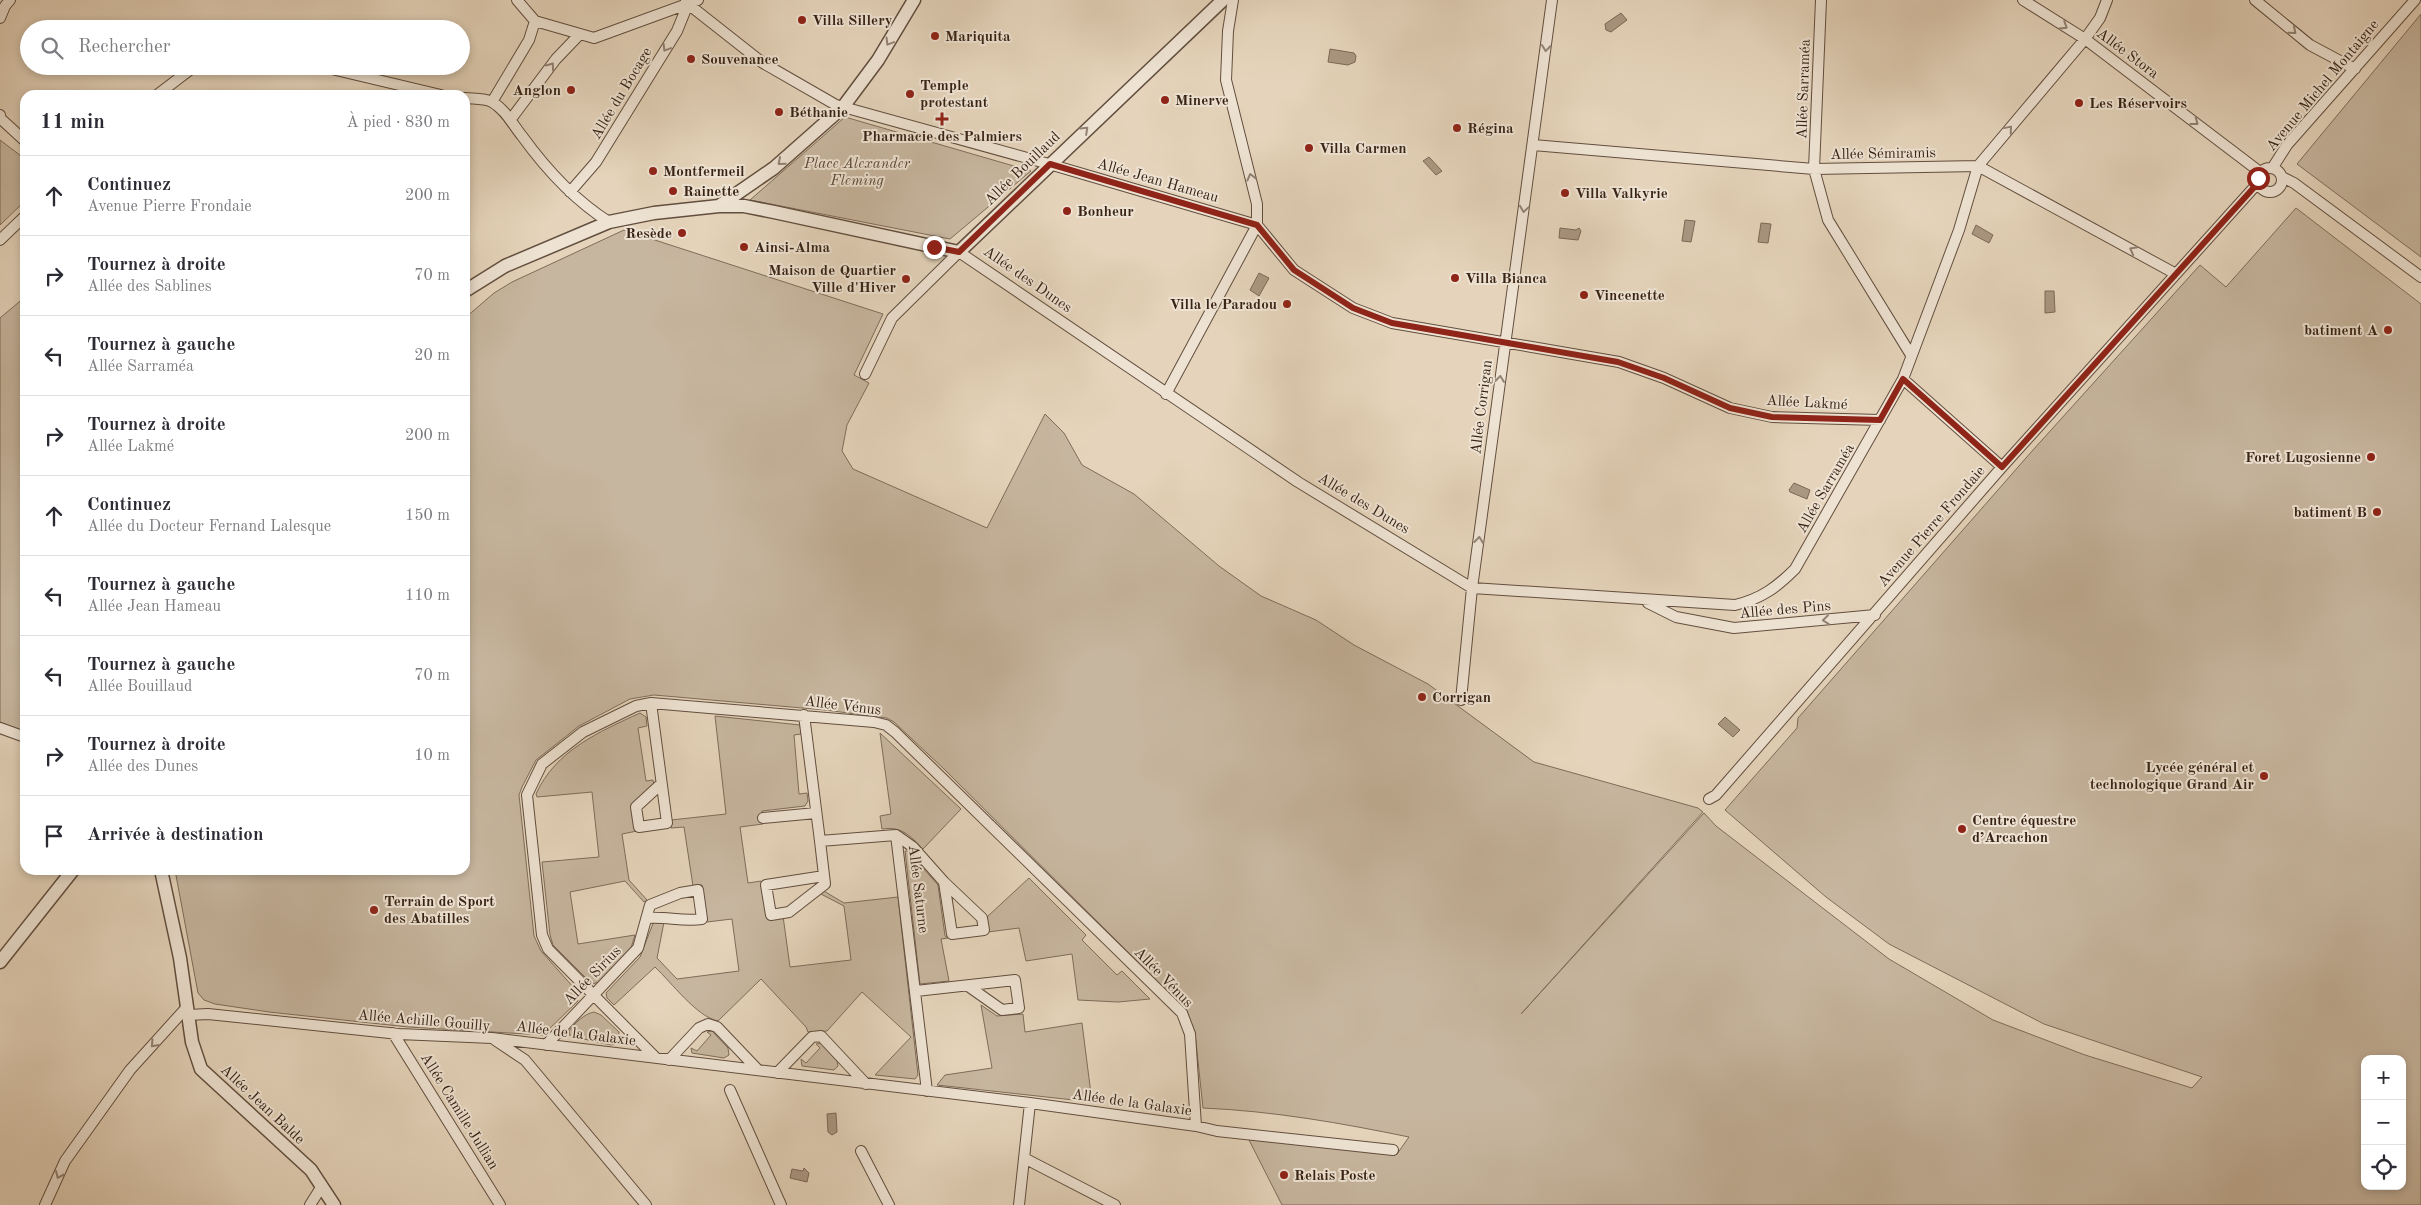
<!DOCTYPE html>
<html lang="fr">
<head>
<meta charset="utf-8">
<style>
	body { margin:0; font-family:"Old Standard TT",serif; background:#f7f7f7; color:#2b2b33 }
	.controls { position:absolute; right:15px; bottom:15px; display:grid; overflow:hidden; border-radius:10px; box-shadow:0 2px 8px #0003 }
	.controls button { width:45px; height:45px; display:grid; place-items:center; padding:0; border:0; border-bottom:1px solid #e1e1e2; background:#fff; color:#2b2b33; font:25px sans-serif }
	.stop { position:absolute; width:15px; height:15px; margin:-11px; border:4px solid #8f2418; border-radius:50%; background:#fff }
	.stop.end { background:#8f2418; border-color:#fff; box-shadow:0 1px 5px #0008 }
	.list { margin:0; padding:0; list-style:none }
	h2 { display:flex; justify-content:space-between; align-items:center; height:65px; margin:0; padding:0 20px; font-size:21px }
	h2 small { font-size:16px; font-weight:400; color:#7c7c81 }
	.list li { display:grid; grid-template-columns:32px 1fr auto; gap:15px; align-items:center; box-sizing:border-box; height:80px; padding:0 20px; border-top:1px solid #e1e1e2 }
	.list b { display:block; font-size:19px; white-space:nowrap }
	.list p { margin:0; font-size:16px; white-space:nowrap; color:#7c7c81 }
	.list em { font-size:16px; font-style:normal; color:#7c7c81 }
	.icon { flex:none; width:28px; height:28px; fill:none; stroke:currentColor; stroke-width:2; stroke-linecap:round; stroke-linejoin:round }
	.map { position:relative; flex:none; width:2421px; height:1205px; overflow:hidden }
	.search { position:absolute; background:#fff; box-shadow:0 2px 8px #0003; left:20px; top:20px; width:450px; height:55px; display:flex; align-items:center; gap:12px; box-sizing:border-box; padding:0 18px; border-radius:28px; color:#7c7c81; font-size:19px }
	.panel { position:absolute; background:#fff; box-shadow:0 2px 8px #0003; left:20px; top:90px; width:450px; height:785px; border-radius:15px }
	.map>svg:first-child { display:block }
	.green { fill:#c7b69f; stroke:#7f6c5a; fill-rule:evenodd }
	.water { fill:#aa9782; stroke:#7c6856 }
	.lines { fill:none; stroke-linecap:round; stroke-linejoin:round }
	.minor-casing { stroke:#624e3e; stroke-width:12 }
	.tertiary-casing { stroke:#624e3e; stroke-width:15 }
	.minor { stroke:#eee3d3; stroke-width:10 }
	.tertiary { stroke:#eee3d3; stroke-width:12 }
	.oneway { stroke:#928274 }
	.route { stroke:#8f2418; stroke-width:6 }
	.poi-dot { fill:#8f2418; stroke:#eee3d3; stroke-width:2 }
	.labels { text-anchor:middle; stroke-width:4; stroke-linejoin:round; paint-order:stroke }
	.poi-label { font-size:15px; font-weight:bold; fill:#372214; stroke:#eee3d3; text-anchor:start }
	.street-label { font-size:15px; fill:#372214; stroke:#eee3d3 }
	.park-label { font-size:15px; font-style:italic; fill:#5b4737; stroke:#eee3d3 }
</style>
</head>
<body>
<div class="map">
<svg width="2421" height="1205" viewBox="0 0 2421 1205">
	<rect width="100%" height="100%" fill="#e5d4bb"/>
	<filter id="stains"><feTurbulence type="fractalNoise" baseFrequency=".004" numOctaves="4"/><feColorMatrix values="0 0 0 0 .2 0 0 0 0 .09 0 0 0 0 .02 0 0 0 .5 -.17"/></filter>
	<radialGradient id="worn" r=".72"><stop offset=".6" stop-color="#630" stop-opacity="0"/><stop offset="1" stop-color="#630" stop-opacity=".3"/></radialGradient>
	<path class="green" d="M 2421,14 L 2421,257 L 2297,164 Z
		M 845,117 L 1031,171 L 950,239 L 750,200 Z
		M 0,140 L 25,159 L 25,201 L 0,225 Z
		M 2296,208 L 2421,304 L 2421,1205 L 1282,1205 L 1248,1138 L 1397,1154 L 1409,1137 C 1341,1123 1273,1111 1203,1108 L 1195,1033 L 1187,1012 L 1176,1000 L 944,769 L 894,722 L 887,718 L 825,710 L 654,695 L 630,699 L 579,726 L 536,760 L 522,787 L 519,795 L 534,936 L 541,951 L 575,989 L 578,1001 L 543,1035 L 408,1027 L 269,1012 L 215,1004 L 204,1000 L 198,993 L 175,870 L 465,870 L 465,318 L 494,293 L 512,282 L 624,230 L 883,314 L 854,375 L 869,383 L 847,425 L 842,451 L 853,469 L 987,528 L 1045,414 L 1064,433 L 1082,465 L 1134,494 L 1219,566 L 1261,596 L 1316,620 L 1354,645 L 1428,684 L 1534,762 L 1698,808 L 1703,812 L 1521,1014 L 1704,813 L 1716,826 L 1889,959 L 1993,1020 L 2085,1055 L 2192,1088 L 2202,1077 L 2044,1024 L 1889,944 L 1826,897 L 1725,810 L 1797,728 L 1798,718 L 2033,450 L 2200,265 L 2226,287 ZM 2365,1059 L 2402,1059 L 2402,1186 L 2365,1186 Z
		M 25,297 L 25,732 L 0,722 L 0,318 Z
		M 640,713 L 646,717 L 647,726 L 638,728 L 646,781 L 653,780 L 654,785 L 631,805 L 635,830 L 637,831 L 622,834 L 629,880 L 647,900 L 644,902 L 625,881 L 570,892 L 578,944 L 635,935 L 631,948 L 599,982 L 592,984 L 553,945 L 550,935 L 542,862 L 599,857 L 592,792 L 537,797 L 536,794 C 556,750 599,732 640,713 Z
		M 715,716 L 800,725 L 801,734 L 794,735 L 799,794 L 807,793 L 808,801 L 805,806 L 762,811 L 763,824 L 740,827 L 748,883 L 761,881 L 767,918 L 783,916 L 790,967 L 851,960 L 844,906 L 819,893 L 822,890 L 844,903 L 898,897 L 918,1075 L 915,1079 L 875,1075 L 911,1037 L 862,992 L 827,1031 L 808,1032 L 806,1027 L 761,979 L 718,1021 C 697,1017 671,982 655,967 L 614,1005 L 607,998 L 606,993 L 640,957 L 654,921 L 664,922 L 657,958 L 677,979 L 739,971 L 732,919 L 707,922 L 702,885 L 693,886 L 684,827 L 671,828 L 671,820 L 726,814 Z
		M 880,733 L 961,809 L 923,849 C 910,836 902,826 882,829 L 880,816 L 891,814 Z
		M 905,851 L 908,851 L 938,885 L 945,936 L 948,938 L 941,939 L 949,981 L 920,984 Z
		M 1029,878 L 1086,935 L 1082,940 L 1117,975 L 1122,971 L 1150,999 L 1118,1002 L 1078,1000 L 1072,954 L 1026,961 L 1019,928 L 988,932 L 987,917 Z
		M 981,1005 L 997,1016 L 1023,1014 L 1025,1032 L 1082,1023 L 1092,1102 L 937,1085 L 945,1075 L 992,1068 Z
		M 594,1012 L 601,1015 L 619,1032 L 618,1043 L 611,1045 L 570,1036 L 569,1031 C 575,1023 584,1014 594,1012 Z
		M 712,1031 L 728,1048 L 729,1055 L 724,1058 L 692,1053 L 691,1048 L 697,1051 L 711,1035 L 707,1032 Z
		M 821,1043 L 837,1061 L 838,1066 L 834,1070 L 802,1066 L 801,1059 L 806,1063 L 820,1048 L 816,1044 Z"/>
	<path class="water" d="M 1621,13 L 1627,20 L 1611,32 L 1606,30 L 1605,24 Z
		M 1330,49 L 1354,53 L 1356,56 L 1355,62 L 1348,65 L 1328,62 Z
		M 1429,157 L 1442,171 L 1436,175 L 1423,161 Z
		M 1685,220 L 1695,221 L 1691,242 L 1682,241 Z
		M 1761,223 L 1771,224 L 1768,243 L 1758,242 Z
		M 1976,225 L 1993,235 L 1989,243 L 1972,234 Z
		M 1560,228 L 1576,230 L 1579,228 L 1581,231 L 1578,240 L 1559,238 Z
		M 1259,273 L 1269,278 L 1259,296 L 1250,290 Z
		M 2045,291 L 2054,291 L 2055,312 L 2045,313 Z
		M 1794,483 L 1810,490 L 1807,499 L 1790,492 L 1789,490 Z
		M 1725,717 L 1740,730 L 1733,737 L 1718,724 Z
		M 836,1113 L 837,1132 L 832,1135 L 828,1132 L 827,1114 Z
		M 804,1168 L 809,1173 L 807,1182 L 790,1178 L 792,1169 L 803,1171 Z"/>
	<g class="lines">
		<defs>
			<path id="minor" d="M 517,0 L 535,21
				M 686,0 L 688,4 L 763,63 L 836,105 L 1049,164 L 1257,225
				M 1233,0 L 1228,31 L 1226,80 L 1257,204 L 1257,225 L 1294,270 L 1353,308 L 1392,323 L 1619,362 L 1664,378 L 1730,408 L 1772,417 L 1880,420
				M 1821,0 L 1814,169 L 1828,220 L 1911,355
				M 2023,0 L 2085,39 L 2260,172
				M 2255,0 L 2310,45 L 2355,69
				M 0,18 L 5,6 L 10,0
				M 535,21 L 594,38 L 698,0
				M 319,66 L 441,95
				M 157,95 L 195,66
				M 465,98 C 473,99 484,98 492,102 C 505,109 513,125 522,136 C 546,169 574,200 609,222
				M 492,102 L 529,40 L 535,21
				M 0,115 L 1,119 L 25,141
				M 511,119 L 556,59 L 579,35
				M 1533,145 L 1814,169 L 1978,166 L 2176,274
				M 2273,167 L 2287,145 L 2415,0
				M2258 180a12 12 0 1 1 24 0a12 12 0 1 1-24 0Z
				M 2282,177 L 2294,183 L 2421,277
				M 570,192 L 596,162 L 677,31 L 688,4
				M 0,240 L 25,216
				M 865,374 L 892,318 L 959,252 L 1298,482 L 1472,588 L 1735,605 C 1761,599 1777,587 1795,569 L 1903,379 L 1959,230 L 1978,166 L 2085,39 L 2100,18 L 2107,0
				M 1903,379 L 2002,467
				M 1166,394 L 1257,225
				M 1648,603 L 1676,617 L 1734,628 L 1875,615
				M 1461,700 L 1472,588 L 1552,0
				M 651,703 L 667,823 L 639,827 L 636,807 L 661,784
				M 804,715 L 820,841 L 896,835 L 927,1091
				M 0,728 L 25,737
				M 1709,799 L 1716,795 L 2002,467 L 2258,183
				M 763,818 L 816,813
				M 896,835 L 913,847 L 944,882 L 982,918 L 984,930 L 952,934 L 944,882
				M 820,841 L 825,884 L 789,912 L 771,915 L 766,885 L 824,876
				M 916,991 L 1015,980 L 1019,1008 L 1002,1010 L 968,986
				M 188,1015 L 208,1014 L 399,1034 L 492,1038 L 1030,1103 L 1196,1126 L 1217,1131 L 1393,1150
				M 393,1033 L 500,1205
				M 495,1040 L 525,1060 L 646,1205
				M 546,1045 L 638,948 L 650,905 L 680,893 L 698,890 L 702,919 C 683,922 665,916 647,918
				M 656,1058 L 548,949 L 542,935 L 527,795 L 542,764 L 583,732 L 636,706 L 651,703 L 874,722 L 886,725 L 895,732 L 1182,1013 L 1190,1034 L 1196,1126
				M 669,1060 L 699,1028 L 708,1024 L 717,1027 L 758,1070
				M 777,1073 L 812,1037 L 821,1036 L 866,1084
				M 730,1090 L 781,1205
				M 861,1151 L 889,1205
				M 1024,1158 L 1115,1205
				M 45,1205 L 65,1161 L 130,1070 L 186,1008
				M 310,1205 L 322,1186
				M 1019,1205 L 1030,1103"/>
			<path id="tertiary" d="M 719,206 L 774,168 L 843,107 L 878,60 L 914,0
				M 465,291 L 505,266 L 609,222 L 654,213 L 719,206 L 744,206 L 774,212 L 959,252 L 1223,0
				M 161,870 L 180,958 L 192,1042 L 201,1069 L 311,1170 L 334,1205
				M 0,962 L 73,870"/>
		</defs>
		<use href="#minor" class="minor-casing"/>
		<use href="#tertiary" class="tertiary-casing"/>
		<use href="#minor" class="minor"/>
		<use href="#tertiary" class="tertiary"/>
	</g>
	<defs><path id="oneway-chevron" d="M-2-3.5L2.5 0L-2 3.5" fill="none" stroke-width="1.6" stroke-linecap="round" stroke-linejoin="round" transform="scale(1.25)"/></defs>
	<g class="oneway">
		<use href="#oneway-chevron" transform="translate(2064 26) rotate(32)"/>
		<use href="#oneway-chevron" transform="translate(2293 31) rotate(40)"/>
		<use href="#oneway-chevron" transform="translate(889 42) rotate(121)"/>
		<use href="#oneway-chevron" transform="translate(666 48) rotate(121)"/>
		<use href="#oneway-chevron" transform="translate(1546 48) rotate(97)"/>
		<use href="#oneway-chevron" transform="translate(551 66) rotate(-54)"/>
		<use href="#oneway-chevron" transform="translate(2195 122) rotate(37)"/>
		<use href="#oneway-chevron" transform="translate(2009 129) rotate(-50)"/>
		<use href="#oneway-chevron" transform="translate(1085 130) rotate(-43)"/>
		<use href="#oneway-chevron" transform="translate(781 162) rotate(139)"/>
		<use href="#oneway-chevron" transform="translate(1251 177) rotate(-104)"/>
		<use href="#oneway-chevron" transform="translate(1524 209) rotate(98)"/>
		<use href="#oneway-chevron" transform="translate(2133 250) rotate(-152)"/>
		<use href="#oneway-chevron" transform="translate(1500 379) rotate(-83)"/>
		<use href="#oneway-chevron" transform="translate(1479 540) rotate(-83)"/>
		<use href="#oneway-chevron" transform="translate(1826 620) rotate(174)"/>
		<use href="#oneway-chevron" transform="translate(154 1044) rotate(132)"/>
		<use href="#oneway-chevron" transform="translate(59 1175) rotate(114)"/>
	</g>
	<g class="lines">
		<path class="route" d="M 934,247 L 959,252 L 1050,164 L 1257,225 L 1294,270 L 1353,308 L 1392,323 L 1618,362 L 1664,378 L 1730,408 L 1772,417 L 1880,420 L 1903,379 L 2002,467 L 2258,183 L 2258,178"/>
	</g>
	<g class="poi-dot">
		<circle cx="802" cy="20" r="5"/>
		<circle cx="935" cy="36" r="5"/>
		<circle cx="691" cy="59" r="5"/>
		<circle cx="571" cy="90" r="5"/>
		<circle cx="910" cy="94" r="5"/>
		<circle cx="1165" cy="100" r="5"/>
		<circle cx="2079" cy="103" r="5"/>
		<circle cx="779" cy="112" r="5"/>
		<path d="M939.5 111.5h5v5h5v5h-5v5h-5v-5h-5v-5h5z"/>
		<circle cx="1457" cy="128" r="5"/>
		<circle cx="1309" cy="148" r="5"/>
		<circle cx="653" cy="171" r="5"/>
		<circle cx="673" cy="191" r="5"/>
		<circle cx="1565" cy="193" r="5"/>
		<circle cx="1067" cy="211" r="5"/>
		<circle cx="682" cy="233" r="5"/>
		<circle cx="744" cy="247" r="5"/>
		<circle cx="1455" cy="278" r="5"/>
		<circle cx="906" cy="279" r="5"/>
		<circle cx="1584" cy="295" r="5"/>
		<circle cx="1287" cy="304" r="5"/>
		<circle cx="2388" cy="330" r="5"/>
		<circle cx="2371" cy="457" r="5"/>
		<circle cx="2377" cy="512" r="5"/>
		<circle cx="1422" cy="697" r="5"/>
		<circle cx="2264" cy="776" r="5"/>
		<circle cx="1962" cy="829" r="5"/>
		<circle cx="374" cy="910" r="5"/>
		<circle cx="1284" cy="1175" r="5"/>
	</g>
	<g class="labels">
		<g class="poi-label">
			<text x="812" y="25">Villa Sillery</text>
			<text x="945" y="41">Mariquita</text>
			<text x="701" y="64">Souvenance</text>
			<text x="920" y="90">Temple<tspan x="920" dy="17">protestant</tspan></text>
			<text x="561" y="95" text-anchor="end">Anglon</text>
			<text x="1175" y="105">Minerve</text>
			<text x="2089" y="108">Les Réservoirs</text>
			<text x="789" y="117">Béthanie</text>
			<text x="1467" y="133">Régina</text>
			<text x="942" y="141" text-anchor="middle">Pharmacie des Palmiers</text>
			<text x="1319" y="153">Villa Carmen</text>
			<text x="663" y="176">Montfermeil</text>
			<text x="683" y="196">Rainette</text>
			<text x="1575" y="198">Villa Valkyrie</text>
			<text x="1077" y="216">Bonheur</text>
			<text x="672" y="238" text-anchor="end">Resède</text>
			<text x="754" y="252">Ainsi-Alma</text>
			<text x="896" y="275" text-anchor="end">Maison de Quartier<tspan x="896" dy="17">Ville d'Hiver</tspan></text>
			<text x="1465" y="283">Villa Bianca</text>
			<text x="1594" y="300">Vincenette</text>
			<text x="1277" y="309" text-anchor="end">Villa le Paradou</text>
			<text x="2378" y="335" text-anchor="end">batiment A</text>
			<text x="2361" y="462" text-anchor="end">Foret Lugosienne</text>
			<text x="2367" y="517" text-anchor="end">batiment B</text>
			<text x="1432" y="702">Corrigan</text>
			<text x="2254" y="772" text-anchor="end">Lycée général et<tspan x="2254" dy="17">technologique Grand Air</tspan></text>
			<text x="1972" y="825">Centre équestre<tspan x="1972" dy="17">d’Arcachon</tspan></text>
			<text x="384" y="906">Terrain de Sport<tspan x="384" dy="17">des Abatilles</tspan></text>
			<text x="1294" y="1180">Relais Poste</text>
		</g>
		<g class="street-label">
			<text transform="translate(2128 53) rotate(37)" y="5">Allée Stora</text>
			<text transform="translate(2322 85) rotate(-50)" y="5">Avenue Michel Montaigne</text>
			<text transform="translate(1803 89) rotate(-88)" y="5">Allée Sarraméa</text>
			<text transform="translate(621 93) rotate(-59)" y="5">Allée du Bocage</text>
			<text transform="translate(1883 153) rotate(-1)" y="5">Allée Sémiramis</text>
			<text transform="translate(1022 168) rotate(-44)" y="5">Allée Bouillaud</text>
			<text transform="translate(1158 180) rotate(16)" y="5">Allée Jean Hameau</text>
			<text transform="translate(1028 279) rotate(35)" y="5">Allée des Dunes</text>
			<text transform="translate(1807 402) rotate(3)" y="5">Allée Lakmé</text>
			<text transform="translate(1481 407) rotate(-83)" y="5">Allée Corrigan</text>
			<text transform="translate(1825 488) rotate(-60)" y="5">Allée Sarraméa</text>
			<text transform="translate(1364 503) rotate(31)" y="5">Allée des Dunes</text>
			<text transform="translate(1931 526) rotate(-49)" y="5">Avenue Pierre Frondaie</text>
			<text transform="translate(1785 609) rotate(-5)" y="5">Allée des Pins</text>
			<text transform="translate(843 705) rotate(7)" y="5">Allée Vénus</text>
			<text transform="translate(919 889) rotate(83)" y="5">Allée Saturne</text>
			<text transform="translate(592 975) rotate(-46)" y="5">Allée Sirius</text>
			<text transform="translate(1164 977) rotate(46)" y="5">Allée Vénus</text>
			<text transform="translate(424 1020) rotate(5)" y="5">Allée Achille Gouilly</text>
			<text transform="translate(576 1033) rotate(7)" y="5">Allée de la Galaxie</text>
			<text transform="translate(1132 1102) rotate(8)" y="5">Allée de la Galaxie</text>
			<text transform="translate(263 1104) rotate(43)" y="5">Allée Jean Balde</text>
			<text transform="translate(460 1111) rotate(58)" y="5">Allée Camille Jullian</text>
		</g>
		<g class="park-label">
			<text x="857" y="168">Place Alexander<tspan x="857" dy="17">Fleming</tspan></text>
		</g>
	</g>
	<rect width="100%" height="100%" filter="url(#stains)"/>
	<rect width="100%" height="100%" fill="url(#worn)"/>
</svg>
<div class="controls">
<button>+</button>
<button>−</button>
<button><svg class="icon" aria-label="locate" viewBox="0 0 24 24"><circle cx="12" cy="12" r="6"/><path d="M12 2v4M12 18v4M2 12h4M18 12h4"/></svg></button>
</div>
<div class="stop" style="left:2258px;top:178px"></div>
<div class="stop end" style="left:934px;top:247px"></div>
<div class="search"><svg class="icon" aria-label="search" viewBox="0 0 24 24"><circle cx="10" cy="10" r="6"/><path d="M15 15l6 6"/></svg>Rechercher</div>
<section class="panel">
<h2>11 min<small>À pied · 830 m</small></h2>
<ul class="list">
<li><svg class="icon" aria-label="ahead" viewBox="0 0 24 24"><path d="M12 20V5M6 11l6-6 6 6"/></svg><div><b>Continuez</b><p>Avenue Pierre Frondaie</p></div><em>200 m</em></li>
<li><svg class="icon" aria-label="right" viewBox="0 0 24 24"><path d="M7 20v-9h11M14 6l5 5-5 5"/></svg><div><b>Tournez à droite</b><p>Allée des Sablines</p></div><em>70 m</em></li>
<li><svg class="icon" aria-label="left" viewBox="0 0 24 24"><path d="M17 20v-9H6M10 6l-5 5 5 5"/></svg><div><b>Tournez à gauche</b><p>Allée Sarraméa</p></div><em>20 m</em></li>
<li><svg class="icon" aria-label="right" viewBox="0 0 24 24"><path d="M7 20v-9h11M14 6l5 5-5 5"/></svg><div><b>Tournez à droite</b><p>Allée Lakmé</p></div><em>200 m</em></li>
<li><svg class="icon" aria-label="ahead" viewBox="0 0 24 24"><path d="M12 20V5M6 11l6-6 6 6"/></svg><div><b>Continuez</b><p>Allée du Docteur Fernand Lalesque</p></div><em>150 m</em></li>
<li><svg class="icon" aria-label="left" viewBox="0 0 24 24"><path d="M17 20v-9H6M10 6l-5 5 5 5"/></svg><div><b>Tournez à gauche</b><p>Allée Jean Hameau</p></div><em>110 m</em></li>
<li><svg class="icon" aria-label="left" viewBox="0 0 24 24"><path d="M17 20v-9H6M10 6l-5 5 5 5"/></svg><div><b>Tournez à gauche</b><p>Allée Bouillaud</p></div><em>70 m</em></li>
<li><svg class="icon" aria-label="right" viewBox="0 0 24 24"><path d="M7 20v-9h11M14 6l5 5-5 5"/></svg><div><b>Tournez à droite</b><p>Allée des Dunes</p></div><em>10 m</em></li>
<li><svg class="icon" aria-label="arrive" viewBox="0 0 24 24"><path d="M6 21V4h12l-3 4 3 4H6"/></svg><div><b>Arrivée à destination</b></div></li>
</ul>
</section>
</div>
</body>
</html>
